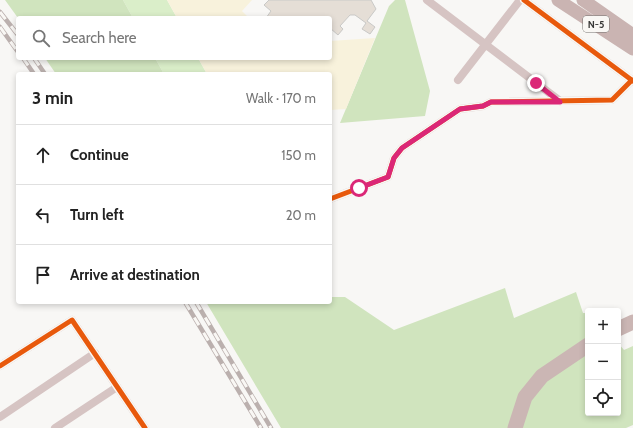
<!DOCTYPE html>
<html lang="en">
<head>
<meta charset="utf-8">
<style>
	body { margin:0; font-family:Cabin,sans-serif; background:#f2f2f2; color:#222 }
	.controls { position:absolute; right:12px; bottom:12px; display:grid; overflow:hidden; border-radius:4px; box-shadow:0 2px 6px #0003 }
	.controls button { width:36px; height:36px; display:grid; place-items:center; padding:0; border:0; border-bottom:1px solid #e0e0e0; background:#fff; color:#222; font:20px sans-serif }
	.stop { position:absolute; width:12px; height:12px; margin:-9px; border:3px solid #db2777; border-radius:50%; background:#fff }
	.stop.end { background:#db2777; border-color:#fff; box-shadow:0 1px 4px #0008 }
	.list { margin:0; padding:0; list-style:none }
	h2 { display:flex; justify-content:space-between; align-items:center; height:52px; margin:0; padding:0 16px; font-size:17px }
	h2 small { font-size:13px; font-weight:400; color:#767676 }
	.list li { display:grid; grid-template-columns:26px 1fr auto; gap:12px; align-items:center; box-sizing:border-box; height:60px; padding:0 16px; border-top:1px solid #e0e0e0 }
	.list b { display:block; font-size:15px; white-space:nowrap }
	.list em { font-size:13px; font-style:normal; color:#767676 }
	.icon { flex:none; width:22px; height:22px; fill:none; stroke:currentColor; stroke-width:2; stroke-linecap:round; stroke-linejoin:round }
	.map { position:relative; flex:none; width:633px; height:428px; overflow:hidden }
	.search { position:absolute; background:#fff; box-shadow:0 2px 6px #0003; left:16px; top:16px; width:316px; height:44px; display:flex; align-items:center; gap:10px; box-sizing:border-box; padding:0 14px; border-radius:4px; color:#767676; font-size:15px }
	.panel { position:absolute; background:#fff; box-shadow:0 2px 6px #0003; left:16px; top:72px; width:316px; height:232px; border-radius:4px }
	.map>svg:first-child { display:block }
	.green { fill:#daeec9 }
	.forest { fill:#d0e4be }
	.sand { fill:#f8f2dc }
	.building { fill:#e5ded6; stroke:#c9c9c7 }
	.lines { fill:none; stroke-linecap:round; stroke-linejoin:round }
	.minor { stroke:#d6c4c3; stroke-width:8 }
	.trunk { stroke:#cab4b2; stroke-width:13 }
	.motorway { stroke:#cbb6b4; stroke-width:15 }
	.rail-casing { stroke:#bbb0ae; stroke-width:4.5 }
	.rail { stroke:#f9f7f4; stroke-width:3; stroke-dasharray:9; stroke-linecap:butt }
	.cycleway-casing { stroke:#f9f7f4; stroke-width:8 }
	.cycleway { stroke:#e8590c; stroke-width:5 }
	.route { stroke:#db2777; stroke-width:5 }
	.labels { text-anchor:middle; stroke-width:4; stroke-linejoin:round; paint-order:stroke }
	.shield { fill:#f9f7f4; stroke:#72716f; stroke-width:1 }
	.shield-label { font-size:10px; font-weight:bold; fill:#383736 }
</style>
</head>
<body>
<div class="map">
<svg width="633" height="428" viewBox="0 0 633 428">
	<rect width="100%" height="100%" fill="#f8f7f5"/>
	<path class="green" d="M 123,0 L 167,0 L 177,18 L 133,18 Z
		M 155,58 L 198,58 L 207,74 L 164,74 Z"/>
	<path class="forest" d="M 5,0 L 123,0 L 133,18 L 18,18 Z
		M 395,0 L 405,0 L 430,91 L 425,116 L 340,123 L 389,6 Z
		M 45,58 L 155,58 L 164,74 L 56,74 Z
		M 505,288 L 514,318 L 576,292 L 583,313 L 588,313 L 588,413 L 618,413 L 618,343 L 624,350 L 633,346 L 633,425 L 626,428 L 281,428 L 206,302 L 330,302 L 330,297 L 345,297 L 394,330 Z"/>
	<path class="sand" d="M 167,0 L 252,0 L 242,11 L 249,18 L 177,18 Z
		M 375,38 L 346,109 L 330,110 L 330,74 L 207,74 L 198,58 L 330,58 L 330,41 Z"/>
	<path class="building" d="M 269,0 L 371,0 L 376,9 L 367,21 L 375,27 L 370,34 L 362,29 L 366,23 L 355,15 L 350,15 L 340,26 L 343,29 L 338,35 L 330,28 L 330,18 L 266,18 L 271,11 L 264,5 Z"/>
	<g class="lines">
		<path class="minor" d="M 427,0 L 560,101
			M 524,0 L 633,81
			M 458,80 L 520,0
			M 330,199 L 388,177 L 394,158 L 402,148 L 460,109 L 483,106 L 491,102 L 612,100 L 632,80
			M 0,366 L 72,320 L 145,428
			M 0,417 L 95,353
			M 55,428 L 117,387"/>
		<path class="trunk" d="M 558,0 L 633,49
			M 583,0 L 633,35"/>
		<path class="motorway" d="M 618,329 L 633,322
			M 515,428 L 525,397 L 542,376 L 588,345"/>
		<defs>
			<path id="rail" d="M 0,12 L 18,35
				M 0,27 L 18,52
				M 23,58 L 34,74
				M 34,58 L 45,74
				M 185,302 L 261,428
				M 196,302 L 271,428"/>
		</defs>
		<use href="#rail" class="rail-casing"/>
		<use href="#rail" class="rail"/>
		<defs>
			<path id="cycleway" d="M 524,0 L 633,81
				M 330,199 L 388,177 L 394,158 L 402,148 L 460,109 L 483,106 L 491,102 L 612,100 L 632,80
				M 0,366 L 72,320 L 145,428"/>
		</defs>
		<use href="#cycleway" class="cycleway-casing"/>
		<use href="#cycleway" class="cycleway"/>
	</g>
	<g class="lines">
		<path class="route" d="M 359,188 L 388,177 L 394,158 L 402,148 L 460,109 L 483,106 L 491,102 L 560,102 L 536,83"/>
	</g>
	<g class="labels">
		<rect class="shield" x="583" y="16" width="26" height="16" rx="3"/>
		<g class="shield-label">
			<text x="596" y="28">N-5</text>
		</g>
	</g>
</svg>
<div class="controls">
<button>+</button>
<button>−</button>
<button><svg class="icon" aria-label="locate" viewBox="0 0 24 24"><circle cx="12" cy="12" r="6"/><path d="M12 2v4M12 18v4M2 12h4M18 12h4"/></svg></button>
</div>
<div class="stop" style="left:359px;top:188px"></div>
<div class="stop end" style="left:536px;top:83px"></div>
<div class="search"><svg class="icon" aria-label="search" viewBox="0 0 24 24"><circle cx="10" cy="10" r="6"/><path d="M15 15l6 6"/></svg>Search here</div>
<section class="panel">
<h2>3 min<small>Walk · 170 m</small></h2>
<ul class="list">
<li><svg class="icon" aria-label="ahead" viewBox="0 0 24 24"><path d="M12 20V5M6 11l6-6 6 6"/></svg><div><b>Continue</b></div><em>150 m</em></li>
<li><svg class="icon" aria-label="left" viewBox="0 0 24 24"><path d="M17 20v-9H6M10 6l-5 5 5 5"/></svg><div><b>Turn left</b></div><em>20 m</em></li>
<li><svg class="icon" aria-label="arrive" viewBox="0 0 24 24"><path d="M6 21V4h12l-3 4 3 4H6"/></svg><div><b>Arrive at destination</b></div></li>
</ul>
</section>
</div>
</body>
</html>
